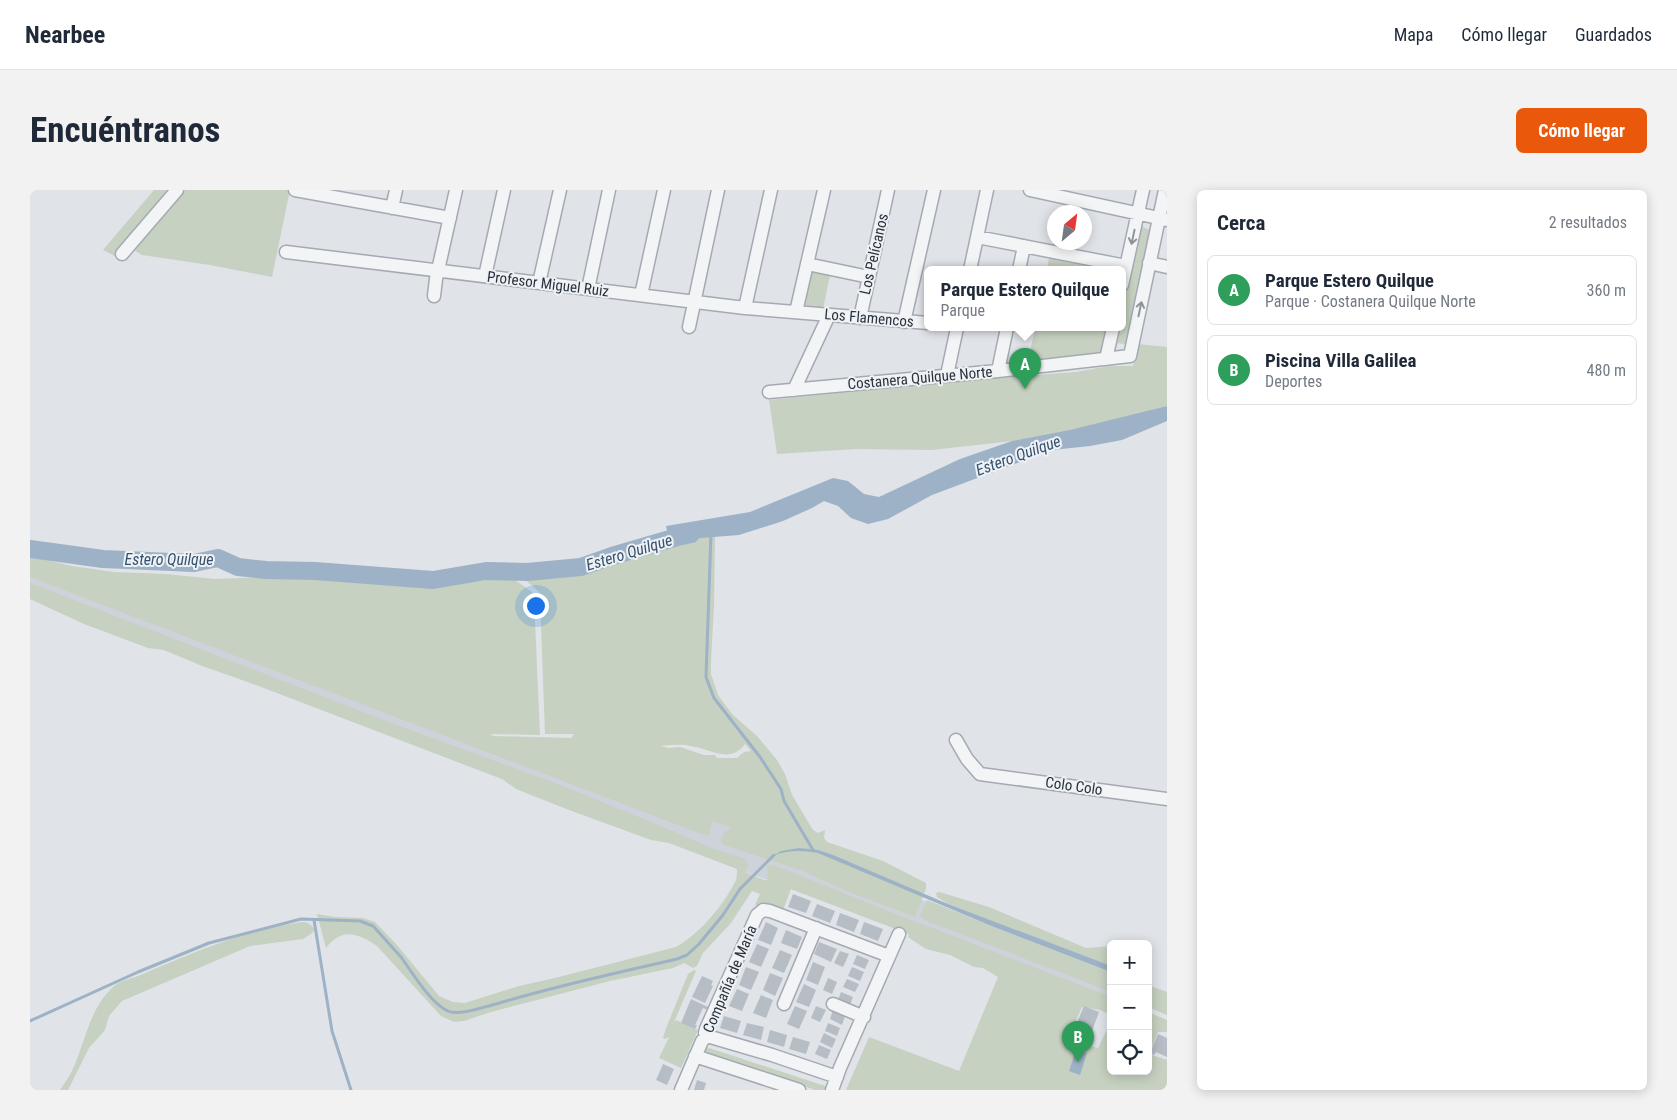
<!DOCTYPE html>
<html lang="es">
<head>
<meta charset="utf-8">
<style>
	body { margin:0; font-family:"Roboto Condensed",sans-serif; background:#f2f2f3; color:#1f2937 }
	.controls { position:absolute; right:15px; bottom:15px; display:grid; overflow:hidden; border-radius:8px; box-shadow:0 2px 12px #0003 }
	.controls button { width:45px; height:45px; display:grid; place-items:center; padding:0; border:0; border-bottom:1px solid #e0e1e3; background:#fff; color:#1f2937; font:25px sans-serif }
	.compass { position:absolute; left:1017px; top:15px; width:45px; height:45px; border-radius:50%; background:#fff; box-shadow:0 2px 12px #0003; rotate:29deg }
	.you { position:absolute; left:505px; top:415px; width:18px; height:18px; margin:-12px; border:4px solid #fff; border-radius:50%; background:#1a73e8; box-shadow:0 0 0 8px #1a73e833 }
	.badge { display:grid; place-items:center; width:32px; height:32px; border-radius:50%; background:#ea580c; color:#fff; font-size:16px; font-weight:700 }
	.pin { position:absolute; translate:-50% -41px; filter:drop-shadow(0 1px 2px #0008) }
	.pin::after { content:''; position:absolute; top:26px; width:18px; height:15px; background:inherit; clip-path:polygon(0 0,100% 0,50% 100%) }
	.popup { position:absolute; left:894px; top:76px; width:202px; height:65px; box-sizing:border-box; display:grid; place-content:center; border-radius:8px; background:#fff; filter:drop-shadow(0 1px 4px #0005); font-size:16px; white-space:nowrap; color:#747a83 }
	.popup b { font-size:19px; color:#1f2937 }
	.popup::after { content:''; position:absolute; left:50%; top:100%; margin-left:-10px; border:10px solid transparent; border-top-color:#fff }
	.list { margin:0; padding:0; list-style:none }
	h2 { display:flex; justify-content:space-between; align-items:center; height:65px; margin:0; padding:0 20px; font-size:21px }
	h2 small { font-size:16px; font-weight:400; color:#747a83 }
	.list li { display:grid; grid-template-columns:32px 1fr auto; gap:15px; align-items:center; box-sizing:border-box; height:70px; margin:0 10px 10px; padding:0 10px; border:1px solid #e0e1e3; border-radius:8px }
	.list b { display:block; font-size:19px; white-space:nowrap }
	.list p { margin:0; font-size:16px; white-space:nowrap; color:#747a83 }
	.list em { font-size:16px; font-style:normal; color:#747a83 }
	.icon { flex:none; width:28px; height:28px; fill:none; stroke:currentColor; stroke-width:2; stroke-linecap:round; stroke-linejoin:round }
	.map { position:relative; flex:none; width:1137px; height:900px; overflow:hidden; border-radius:8px }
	header { display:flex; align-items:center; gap:30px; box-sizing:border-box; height:70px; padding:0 25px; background:#fff; border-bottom:1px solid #e0e1e3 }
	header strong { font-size:24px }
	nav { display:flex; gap:28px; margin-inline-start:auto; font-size:18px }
	.intro { display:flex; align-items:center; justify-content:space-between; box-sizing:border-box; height:120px; padding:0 30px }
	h1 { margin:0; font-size:35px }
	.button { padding:12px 22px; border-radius:8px; background:#ea580c; color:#fff; font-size:18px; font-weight:700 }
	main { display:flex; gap:30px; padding:0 30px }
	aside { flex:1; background:#fff; border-radius:8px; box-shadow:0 2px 12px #0003 }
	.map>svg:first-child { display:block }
	.built { fill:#ced2da }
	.green { fill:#c6d1c1; fill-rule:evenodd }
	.water { fill:#9db2c6 }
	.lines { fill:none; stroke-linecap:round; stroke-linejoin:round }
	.stream { stroke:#9db2c6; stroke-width:3 }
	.river { stroke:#9db2c6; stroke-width:18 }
	.building { fill:#b7bdc4 }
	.minor-casing { stroke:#a5aab2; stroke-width:15 }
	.minor { stroke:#f2f4f6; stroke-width:12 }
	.oneway { stroke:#8e939a }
	.labels { text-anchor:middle; stroke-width:4; stroke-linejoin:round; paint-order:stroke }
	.street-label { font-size:15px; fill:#29323e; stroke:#eff2f5 }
	.water-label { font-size:16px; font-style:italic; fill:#365170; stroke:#eff2f5 }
</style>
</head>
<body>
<header>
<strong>Nearbee</strong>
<nav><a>Mapa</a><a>Cómo llegar</a><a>Guardados</a></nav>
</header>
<div class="intro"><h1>Encuéntranos</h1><a class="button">Cómo llegar</a></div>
<main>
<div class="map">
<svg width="1137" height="900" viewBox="0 0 1137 900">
	<rect width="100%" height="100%" fill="#e0e3e8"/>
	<path class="built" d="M 0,370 L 1081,782 L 1081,821 L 0,409 Z"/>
	<path class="green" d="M 124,0 L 142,0 L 85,66 L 73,60 Z
		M 155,0 L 260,0 L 242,87 L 180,75 L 112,65 L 104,60 Z
		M 1108,35 L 1120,40 L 1097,154 L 1084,153 L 1087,138 L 1092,138 L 1093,112 Z
		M 1020,62 L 1092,80 L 1017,80 Z
		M 777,74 L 801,80 L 792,124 L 766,122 Z
		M 1005,138 L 1083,138 L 1076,169 L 998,172 Z
		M 1107,154 L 1137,157 L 1137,216 L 1040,241 L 982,251 L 902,260 L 826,259 L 747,264 L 739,210 L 967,188 L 1046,182 L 1079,176 L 1103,176 Z
		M 685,346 L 684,416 L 681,471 L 681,484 L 688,505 L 702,524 L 727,546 L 747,570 L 755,584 L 762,605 L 783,640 L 788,643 L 795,640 L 794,648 L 797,652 L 853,671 L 896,693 L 896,699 L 885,727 L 819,702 L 773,681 L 694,655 L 691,652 C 692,644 694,642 701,638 L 682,631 L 679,645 L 674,645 L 0,387 L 0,366 L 42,376 L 84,382 L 136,384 L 185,389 L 266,386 L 340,393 L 403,395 L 482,388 L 502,402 L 504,408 L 510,545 L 460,544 L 464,546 L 541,548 L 544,544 L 515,544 L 510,407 L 508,401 L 491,386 L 553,380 L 619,359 L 658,349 ZM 715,554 L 721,561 L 714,562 L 707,568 L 687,568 L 685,565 L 674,565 L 650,557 L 639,558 L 631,556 C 640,555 651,554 660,556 C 680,558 699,575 715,554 Z
		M 0,393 L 364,534 L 525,593 L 631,636 L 681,658 L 713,668 L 718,673 L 718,678 L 715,682 L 734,690 L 738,690 L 737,685 L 738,683 L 736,677 L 738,675 L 749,677 L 883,731 L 905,739 L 1081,807 L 1081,825 L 1070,820 L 1052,817 L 1038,849 L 1068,858 L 1081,831 L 1081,881 L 1118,881 L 1118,822 L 1137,830 L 1137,842 L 1128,842 L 1119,864 L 1137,870 L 1137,900 L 816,900 L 839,847 L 929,881 L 968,787 L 953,778 L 944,777 L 920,765 L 896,759 L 878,747 L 879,744 L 761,699 L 751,725 L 725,715 L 730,704 L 722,701 L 701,733 L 673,763 L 667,776 L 663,778 L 654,773 L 643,778 L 580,791 L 461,822 L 434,831 L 424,832 L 411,826 L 347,756 C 328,743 312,737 296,758 L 287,724 L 305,727 L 333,728 L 345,732 L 367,755 L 409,806 L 423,812 L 435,813 L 489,796 L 525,788 L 646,757 C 669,744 692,717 704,694 C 707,690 707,684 707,679 L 639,653 L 621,650 L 539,620 L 486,599 L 472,589 L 224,494 L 172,476 L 134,460 L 118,458 L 54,434 L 0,409 Z
		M 909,702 L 959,717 L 1056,758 L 1081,756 L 1081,777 L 918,714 L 907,707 L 906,703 Z
		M 897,710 L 959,735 L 1081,782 L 1081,802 L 897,731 L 890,726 Z
		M 273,732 L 278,733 L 285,739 L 282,743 L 273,749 L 220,756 L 92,811 L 79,826 L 75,840 L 59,858 L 38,900 L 30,900 C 34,894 39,887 42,881 C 55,853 59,820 82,798 C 88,791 104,788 113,784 C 164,762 218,739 273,732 Z
		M 664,780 L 666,781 L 644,832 L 646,830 L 668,840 L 651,878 L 629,868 L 639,847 L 635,849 L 633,848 L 635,841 L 658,784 Z
		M 1118,795 L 1137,802 L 1137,825 L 1118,817 Z
		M 679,858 L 798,897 L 801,900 L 785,900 L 674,862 L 675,859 Z"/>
	<path class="water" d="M 1137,216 L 1137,231 L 1092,250 L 1060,256 L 1022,260 L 902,305 L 858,329 L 838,334 L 821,328 L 808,316 L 794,311 L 782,318 L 753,331 L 709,345 L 658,349 L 640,354 L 636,336 L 720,322 L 803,288 L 818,291 L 834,304 L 849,307 L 930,269 L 982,251 L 1040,240 Z
		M 769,658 L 788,660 L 803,665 L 918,714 L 1081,776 L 1081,782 L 959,735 L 788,663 C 772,660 757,660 742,666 L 751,661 Z
		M 1046,860 L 1057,863 L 1050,885 L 1039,881 Z"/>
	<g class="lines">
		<path class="stream" d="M 681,343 L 676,487 L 684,508 L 730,567 L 751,599 L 754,611 L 783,660
			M 284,730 L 302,841 L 321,900
			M 0,831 L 108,782 L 179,753 L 271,729 L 330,731 L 343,736 C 352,746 362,757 371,767 C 381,781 402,815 418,821 C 429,826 454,817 466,814 C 525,796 586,783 647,769 L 657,765 L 669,754 L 693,725 L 710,699 L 744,665"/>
		<path class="river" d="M 0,359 L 73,369 L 164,373 L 188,368 L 208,377 L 236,380 L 285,381 L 403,390 L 456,381 L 497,382 L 551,377 L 582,366 L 647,347 L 661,344"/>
	</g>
	<path class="building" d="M 763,704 L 781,711 L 776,723 L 758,717 Z
		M 787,714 L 805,721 L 800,733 L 782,726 Z
		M 810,723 L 829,730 L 824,742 L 806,735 Z
		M 736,732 L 748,738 L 741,755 L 728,750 Z
		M 834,732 L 853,739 L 848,751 L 830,744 Z
		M 756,740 L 772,747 L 767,759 L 751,753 Z
		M 789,752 L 807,759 L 801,772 L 784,764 Z
		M 727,754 L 739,759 L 731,777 L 719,772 Z
		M 750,760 L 762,765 L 754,783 L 742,778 Z
		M 810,761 L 819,764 L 813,777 L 804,773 Z
		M 827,765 L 839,770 L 835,779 L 823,774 Z
		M 783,772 L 795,777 L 788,795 L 776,790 Z
		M 716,777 L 729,782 L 721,800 L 709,795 Z
		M 822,777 L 834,782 L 830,791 L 818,786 Z
		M 740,783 L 753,788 L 745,806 L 733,800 Z
		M 672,786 L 683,791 L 681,795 L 683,796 L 675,813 L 662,807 Z
		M 798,788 L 807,792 L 802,804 L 793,800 Z
		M 817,789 L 829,794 L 825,802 L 813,797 Z
		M 774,794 L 786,800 L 779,817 L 766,812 Z
		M 707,799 L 719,804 L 712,821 L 699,816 Z
		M 811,802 L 823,807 L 820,815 L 808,810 Z
		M 731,805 L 743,810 L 736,828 L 723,823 Z
		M 661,809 L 678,817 L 677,820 L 673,818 L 665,835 L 667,835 L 665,839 L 651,833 Z
		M 765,816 L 777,821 L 769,839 L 757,834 Z
		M 786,816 L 796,820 L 790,832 L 781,828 Z
		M 1054,816 L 1069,822 L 1062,841 L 1046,835 Z
		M 803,820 L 815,826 L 812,835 L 800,829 Z
		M 694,826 L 711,831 L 707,843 L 690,838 Z
		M 717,833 L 734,837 L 731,850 L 713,845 Z
		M 798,833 L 810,838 L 807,846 L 795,841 Z
		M 740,840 L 757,845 L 754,857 L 737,852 Z
		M 794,843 L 806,849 L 802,858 L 790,852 Z
		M 1128,844 L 1137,848 L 1137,867 L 1126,862 L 1124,865 L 1120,863 Z
		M 763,847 L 780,852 L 776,864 L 759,859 Z
		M 789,855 L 801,860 L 797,869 L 785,864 Z
		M 633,874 L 644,879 L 637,895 L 626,890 Z
		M 667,890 L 676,893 L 674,900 L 664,900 Z"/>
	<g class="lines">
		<defs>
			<path id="minor" d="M 265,0 L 420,28
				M 1000,0 L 1137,30
				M 362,18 L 366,0
				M 947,47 L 1096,76
				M 256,62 L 715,118 L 898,133
				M 92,64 L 147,0
				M 1119,73 L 1137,77
				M 777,74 L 839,87
				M 940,80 L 957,0
				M 989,80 L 994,56
				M 455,86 L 474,0
				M 509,93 L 530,0
				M 1092,95 L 1113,0
				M 558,99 L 579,0
				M 611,105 L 634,0
				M 404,106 L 406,89 L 426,0
				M 715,118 L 741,0
				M 766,122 L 794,0
				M 830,128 L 858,0
				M 874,132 L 904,0
				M 659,137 L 688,0
				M 1076,169 L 1083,138
				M 968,181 L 977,138
				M 917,185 L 927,138
				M 764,200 L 799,125
				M 739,202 L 968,181 L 1100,166 L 1135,0
				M 926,550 L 937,569 L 950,584 L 1137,609
				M 754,814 L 786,738
				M 803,814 L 834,827
				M 677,846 L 675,843 L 676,839 L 727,725 L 733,720 L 740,721 L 859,766
				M 677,846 L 742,865 L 807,887
				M 665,866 L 769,900
				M 651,900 L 672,851 L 677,846
				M 802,900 L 810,878 L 869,744"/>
		</defs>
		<use href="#minor" class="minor-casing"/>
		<use href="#minor" class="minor"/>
	</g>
	<defs><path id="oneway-shaft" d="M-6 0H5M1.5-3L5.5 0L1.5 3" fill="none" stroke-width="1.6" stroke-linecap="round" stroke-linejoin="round" transform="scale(1.25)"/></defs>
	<g class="oneway">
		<use href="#oneway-shaft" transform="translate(1103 47) rotate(102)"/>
		<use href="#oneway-shaft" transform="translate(1110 119) rotate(-78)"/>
	</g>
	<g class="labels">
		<g class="street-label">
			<text transform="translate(844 64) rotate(-77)" y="5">Los Pelícanos</text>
			<text transform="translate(518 94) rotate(7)" y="5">Profesor Miguel Ruiz</text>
			<text transform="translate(839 128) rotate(5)" y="5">Los Flamencos</text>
			<text transform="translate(890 188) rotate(-5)" y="5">Costanera Quilque Norte</text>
			<text transform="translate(1044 596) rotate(8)" y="5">Colo Colo</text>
			<text transform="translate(700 789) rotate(-67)" y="5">Compañía de María</text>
		</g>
		<g class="water-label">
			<text transform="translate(988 265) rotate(-20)" y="6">Estero Quilque</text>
			<text transform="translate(599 362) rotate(-17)" y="6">Estero Quilque</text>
			<text x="139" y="375">Estero Quilque</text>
		</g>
	</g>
</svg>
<div class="controls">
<button>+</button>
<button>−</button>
<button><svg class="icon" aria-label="locate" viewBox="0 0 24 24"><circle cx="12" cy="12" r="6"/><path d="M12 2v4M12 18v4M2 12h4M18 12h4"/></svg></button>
</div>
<svg class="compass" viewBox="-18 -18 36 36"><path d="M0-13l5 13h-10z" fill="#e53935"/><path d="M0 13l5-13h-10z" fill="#747a83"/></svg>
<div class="you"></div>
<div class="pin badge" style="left:995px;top:199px;background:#2e9e5b">A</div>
<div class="popup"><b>Parque Estero Quilque</b>Parque</div>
<div class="pin badge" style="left:1048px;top:872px;background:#2e9e5b">B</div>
</div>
<aside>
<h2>Cerca<small>2 resultados</small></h2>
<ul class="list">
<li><span class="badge" style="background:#2e9e5b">A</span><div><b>Parque Estero Quilque</b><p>Parque · Costanera Quilque Norte</p></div><em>360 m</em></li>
<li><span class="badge" style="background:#2e9e5b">B</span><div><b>Piscina Villa Galilea</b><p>Deportes</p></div><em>480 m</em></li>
</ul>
</aside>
</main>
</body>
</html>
